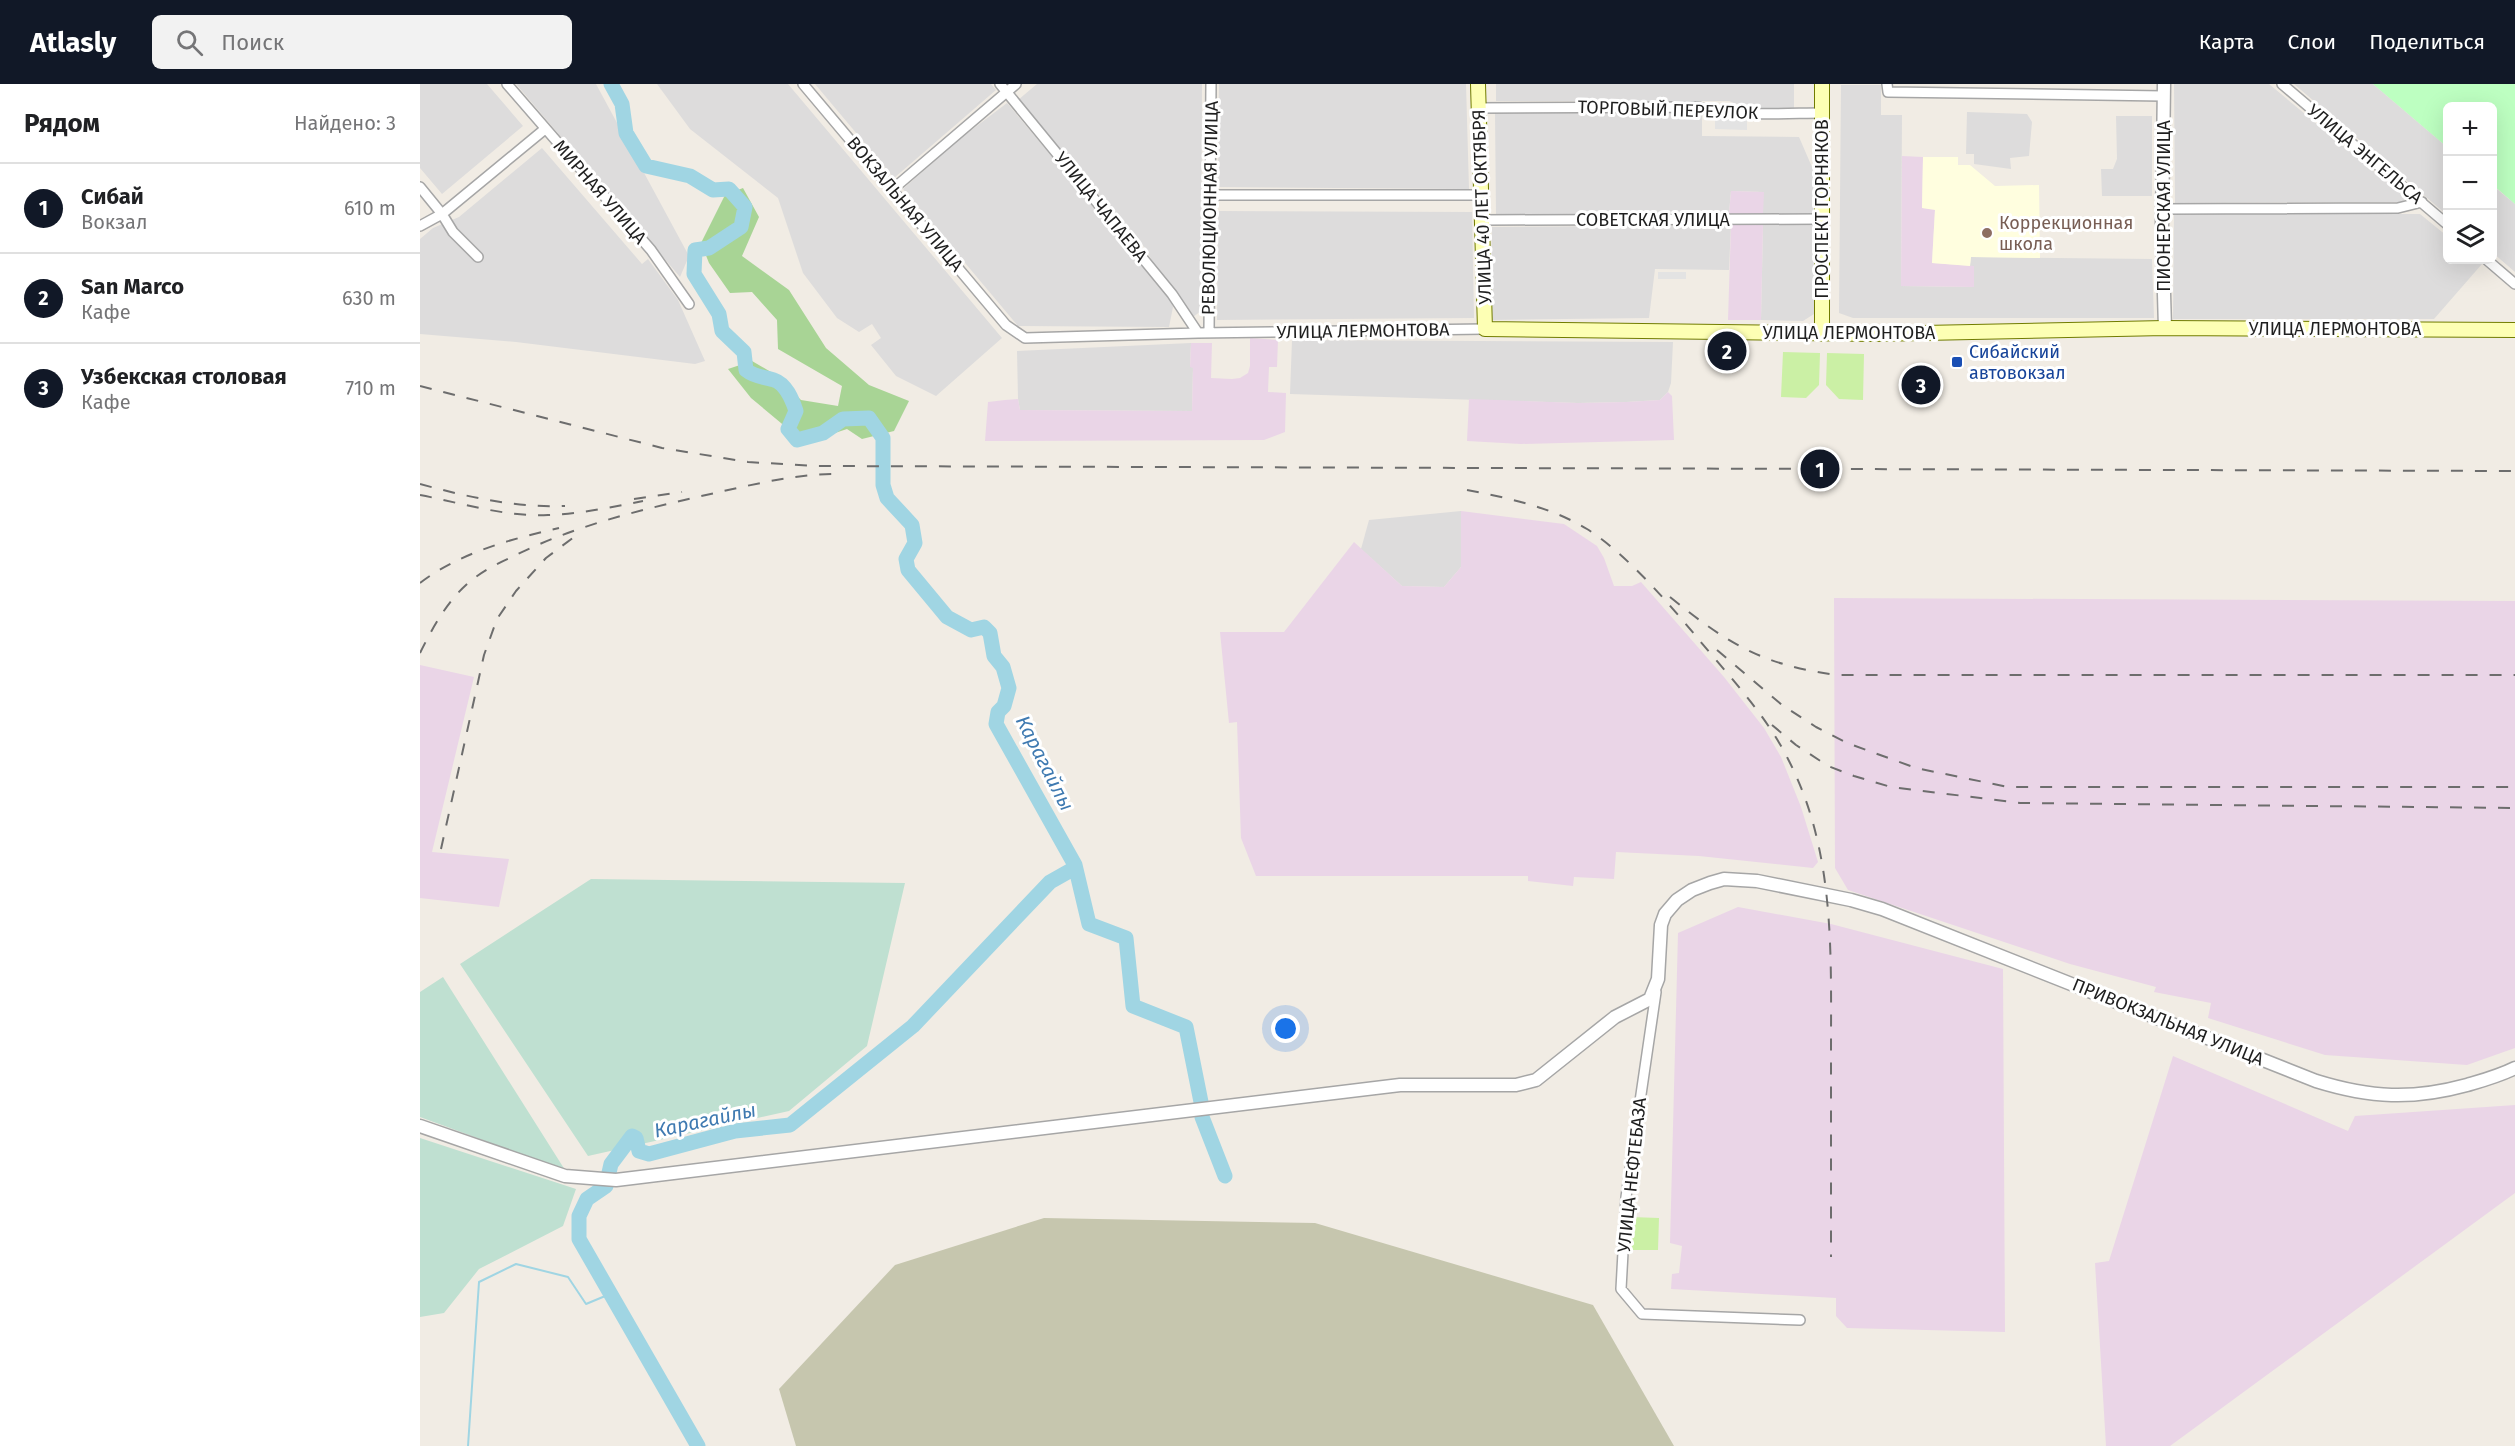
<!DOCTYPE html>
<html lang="ru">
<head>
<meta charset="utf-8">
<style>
	body { margin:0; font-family:"Fira Sans",sans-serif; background:#f2f2f2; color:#202124 }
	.controls { position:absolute; right:18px; top:18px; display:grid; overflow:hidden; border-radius:9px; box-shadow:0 6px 24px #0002 }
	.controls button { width:54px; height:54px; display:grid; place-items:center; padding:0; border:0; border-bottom:2px solid #e0e0e0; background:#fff; color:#202124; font:30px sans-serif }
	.you { position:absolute; left:866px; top:945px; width:21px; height:21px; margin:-15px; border:4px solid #fff; border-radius:50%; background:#1a73e8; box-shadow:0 0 0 9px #1a73e833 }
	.badge { display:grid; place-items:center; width:39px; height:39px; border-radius:50%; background:#111827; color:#fff; font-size:20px; font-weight:700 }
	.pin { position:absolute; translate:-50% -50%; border:3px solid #fff; box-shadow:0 2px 6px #0006 }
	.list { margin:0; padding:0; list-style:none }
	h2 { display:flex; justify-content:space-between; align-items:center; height:78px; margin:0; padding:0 24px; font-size:26px }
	h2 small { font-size:20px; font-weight:400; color:#757577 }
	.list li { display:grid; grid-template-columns:39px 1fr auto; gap:18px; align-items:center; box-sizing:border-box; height:90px; padding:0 24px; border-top:2px solid #e0e0e0 }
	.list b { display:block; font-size:22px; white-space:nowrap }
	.list p { margin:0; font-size:20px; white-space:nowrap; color:#757577 }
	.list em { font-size:20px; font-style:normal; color:#757577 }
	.icon { flex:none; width:33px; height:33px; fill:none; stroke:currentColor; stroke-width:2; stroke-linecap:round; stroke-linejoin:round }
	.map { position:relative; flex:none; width:2095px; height:1362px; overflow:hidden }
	header { display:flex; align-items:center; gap:36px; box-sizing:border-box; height:84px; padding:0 30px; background:#111827; color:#fff }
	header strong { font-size:28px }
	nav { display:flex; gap:33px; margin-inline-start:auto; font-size:21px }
	.search { width:420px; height:54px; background:#f2f2f2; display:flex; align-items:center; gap:15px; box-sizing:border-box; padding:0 21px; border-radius:9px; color:#757577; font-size:22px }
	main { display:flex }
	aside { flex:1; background:#fff }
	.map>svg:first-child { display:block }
	.residential { fill:#dddcdc }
	.industrial { fill:#ead5e7 }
	.education { fill:#fffedf }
	.construction { fill:#c6c6ae }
	.grass { fill:#cbf0a5 }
	.forest { fill:#a8d495 }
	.wetland { fill:#bfe0d1 }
	.park { fill:#bdffc1 }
	.parking { fill:#e3e3e3 }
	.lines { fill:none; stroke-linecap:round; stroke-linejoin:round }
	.stream { stroke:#a0d5e3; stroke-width:2 }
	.river { stroke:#a0d5e3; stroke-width:15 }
	.minor-casing { stroke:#a6a6a6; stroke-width:12 }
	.tertiary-casing { stroke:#a6a6a6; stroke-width:15 }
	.secondary-casing { stroke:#717c00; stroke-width:16 }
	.minor { stroke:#fff; stroke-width:9 }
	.tertiary { stroke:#fff; stroke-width:12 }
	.secondary { stroke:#fdffb4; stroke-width:14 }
	.rail { stroke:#6d6d6d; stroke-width:2; stroke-dasharray:12 12; stroke-linecap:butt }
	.education-dot { fill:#8d6e63; stroke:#fff; stroke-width:2 }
	.transit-dot { fill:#1a4fb4; stroke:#fff; stroke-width:2 }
	.labels { text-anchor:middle; stroke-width:6; stroke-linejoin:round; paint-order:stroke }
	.street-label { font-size:18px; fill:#1f1f1f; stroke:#fff }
	.education-label { font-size:18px; fill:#785e54; stroke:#fff; text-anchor:start }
	.transit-label { font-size:18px; fill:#164399; stroke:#fff; text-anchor:start }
	.water-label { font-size:20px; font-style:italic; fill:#3f7ab1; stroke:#fff }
</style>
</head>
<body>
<header>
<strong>Atlasly</strong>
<div class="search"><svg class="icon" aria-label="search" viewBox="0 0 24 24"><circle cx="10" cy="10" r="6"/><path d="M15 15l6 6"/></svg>Поиск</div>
<nav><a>Карта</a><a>Слои</a><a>Поделиться</a></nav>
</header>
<main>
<aside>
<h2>Рядом<small>Найдено: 3</small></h2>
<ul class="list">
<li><span class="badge">1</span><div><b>Сибай</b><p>Вокзал</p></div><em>610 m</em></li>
<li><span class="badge">2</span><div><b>San Marco</b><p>Кафе</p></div><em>630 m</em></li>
<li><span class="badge">3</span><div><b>Узбекская столовая</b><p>Кафе</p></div><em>710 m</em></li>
</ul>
</aside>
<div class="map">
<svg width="2095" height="1362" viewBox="0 0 2095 1362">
	<rect width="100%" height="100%" fill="#f1ece4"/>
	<path class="residential" d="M 0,0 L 67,0 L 103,42 L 22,110 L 0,84 Z
		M 96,0 L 176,0 L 269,172 L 260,193 Z
		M 237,0 L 368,0 L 582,254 L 516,312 L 476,292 L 451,261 L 461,254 L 452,240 L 439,248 L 417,234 L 383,189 L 358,114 L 270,45 Z
		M 395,0 L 571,0 L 576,6 L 474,94 Z
		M 617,0 L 782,0 L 781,227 L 773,233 L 735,183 L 726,165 L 598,16 Z
		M 799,0 L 1046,0 L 1049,105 L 798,103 Z
		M 1076,0 L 1374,0 L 1374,25 L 1329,25 L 1309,17 L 1076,17 Z
		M 1754,0 L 1849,0 L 1985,113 L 1983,118 L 1755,119 Z
		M 1874,0 L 1953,0 L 2027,63 L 2027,131 Z
		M 1421,1 L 1461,1 L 1461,31 L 1482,31 L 1481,202 L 1553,203 L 1554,182 L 1550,182 L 1551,173 L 1732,175 L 1734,234 L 1433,234 L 1419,229 Z
		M 587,19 L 749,211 L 753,223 L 749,243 L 598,242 L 483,105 L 537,57 Z
		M 1282,28 L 1282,52 L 1379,53 L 1395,90 L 1394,130 L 1343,130 L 1343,108 L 1311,107 L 1309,130 L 1076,131 L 1075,29 Z
		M 1547,28 L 1607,30 L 1612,38 L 1609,72 L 1590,74 L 1591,85 L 1554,80 L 1554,70 L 1546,70 Z
		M 1696,32 L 1732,32 L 1732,112 L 1682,112 L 1681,85 L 1693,85 L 1697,75 Z
		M 122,64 L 222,180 L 228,175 L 258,216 L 285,277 L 275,280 L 96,258 L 0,250 L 0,155 L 13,144 L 39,133 Z
		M 2072,101 L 2095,120 L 2095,188 L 2073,169 Z
		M 798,127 L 1052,128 L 1054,234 L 797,236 Z
		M 1754,130 L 2000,130 L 2027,152 L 2028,176 L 2057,176 L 2062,180 L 2014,235 L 1753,235 Z
		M 1311,141 L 1309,186 L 1235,185 L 1229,234 L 1070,236 L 1072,143 Z
		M 1343,141 L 1394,141 L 1394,230 L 1383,237 L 1341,236 Z
		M 872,256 L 1253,258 L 1251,299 L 1248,308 L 1240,316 L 1206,318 L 1158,319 L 870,310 Z
		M 771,259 L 770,283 L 773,283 L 772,327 L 600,326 L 598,315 L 597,267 Z
		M 1041,427 L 1041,483 L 1024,503 L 982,502 L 941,465 L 949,436 Z"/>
	<path class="industrial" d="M 1482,72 L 1503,73 L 1502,124 L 1515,125 L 1512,179 L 1554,182 L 1554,203 L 1481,202 Z
		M 1311,107 L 1344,108 L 1343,130 L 1309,130 Z
		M 1311,141 L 1343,141 L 1341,236 L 1308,236 Z
		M 830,254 L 858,256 L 857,283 L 849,283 L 848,308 L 866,309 L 865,348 L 844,356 L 565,357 L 568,318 L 585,316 L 598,315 L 600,326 L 772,327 L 773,284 L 770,283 L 771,259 L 792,259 L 791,294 L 812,295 L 820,294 L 828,289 L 830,282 Z
		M 1248,308 L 1252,312 L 1254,356 L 1101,360 L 1047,357 L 1049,315 L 1158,319 L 1206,318 L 1240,316 Z
		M 1041,427 L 1144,440 L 1177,462 L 1184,474 L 1194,502 L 1212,502 L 1221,498 L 1304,593 L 1344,644 L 1361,673 L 1381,723 L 1398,778 L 1393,784 L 1279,772 L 1196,768 L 1194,795 L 1154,793 L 1153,802 L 1108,797 L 1108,792 L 836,792 L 821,754 L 817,638 L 809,639 L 800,548 L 864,548 L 934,458 L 982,502 L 1024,503 L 1041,483 Z
		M 1414,514 L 2095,517 L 2095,964 L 2047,981 L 1905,971 L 1788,934 L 1791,919 L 1734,908 L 1736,903 L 1650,880 L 1428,806 L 1415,784 Z
		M 0,581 L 54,593 L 12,768 L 89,775 L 79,823 L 0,814 Z
		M 1318,823 L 1411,840 L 1583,885 L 1585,1248 L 1427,1244 L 1416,1232 L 1416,1214 L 1251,1205 L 1252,1190 L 1259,1189 L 1262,1162 L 1250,1159 L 1258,849 Z
		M 1753,972 L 1928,1047 L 1935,1032 L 2095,1021 L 2095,1109 L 1750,1362 L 1686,1362 L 1675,1179 L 1689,1177 Z"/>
	<path class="education" d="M 1503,73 L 1538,73 L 1538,81 L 1550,81 L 1575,102 L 1619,101 L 1620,174 L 1551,173 L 1550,182 L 1512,179 L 1515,126 L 1502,124 Z"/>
	<path class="construction" d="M 624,1134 L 895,1139 L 1173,1221 L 1254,1362 L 376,1362 L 359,1305 L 475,1181 Z"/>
	<path class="grass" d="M 1363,268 L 1400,269 L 1399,301 L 1386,314 L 1361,313 Z
		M 1407,269 L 1444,270 L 1443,316 L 1419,315 L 1406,301 Z
		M 1211,1133 L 1239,1134 L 1238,1166 L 1210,1166 Z"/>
	<path class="forest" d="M 323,104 L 339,133 L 322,172 L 369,206 L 406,264 L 449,301 L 489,317 L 474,347 L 442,355 L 427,345 L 385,359 L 331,314 L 308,285 L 332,277 L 356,291 L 381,316 L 418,322 L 422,302 L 358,265 L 357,236 L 332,208 L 310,209 L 289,179 L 281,159 L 305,111 Z"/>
	<path class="wetland" d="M 171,795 L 485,799 L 447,962 L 369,1027 L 168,1072 L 40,880 Z
		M 23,893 L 145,1086 L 0,1033 L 0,908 Z
		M 0,1054 L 156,1105 L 143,1142 L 59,1185 L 24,1229 L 0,1233 Z"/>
	<path class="park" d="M 1953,0 L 2095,0 L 2095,120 L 2073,101 L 2072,22 L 2028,22 L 2027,63 Z"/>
	<path class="parking" d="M 1295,32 L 1327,32 L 1327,46 L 1295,45 Z
		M 1238,188 L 1266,188 L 1266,195 L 1238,195 Z"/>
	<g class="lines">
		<path class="stream" d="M 48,1362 L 59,1198 L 96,1180 L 148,1193 L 166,1220 L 190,1210"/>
		<path class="river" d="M 191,0 L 202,20 L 206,49 L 226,82 L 270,92 L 293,106 L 309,105 L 325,123 L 321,143 L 289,164 L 275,166 L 274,190 L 299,230 L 302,247 L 324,268 L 326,286 C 336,294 343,292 354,296 C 366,300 372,315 376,327 L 368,345 L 377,356 L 403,349 L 423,335 L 449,334 L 463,354 L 463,401 L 467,414 L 492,441 L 495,459 L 486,475 L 488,486 L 527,533 L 551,546 L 564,543 L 570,549 L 574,572 L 583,583 L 589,604 L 584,622 L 578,628 L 576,640 L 655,781 L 653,785 L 630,798 L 493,942 L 370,1041 L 315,1047 L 229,1070 L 219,1067 L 216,1054 L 212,1052 L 191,1080 L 186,1102 L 167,1115 L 159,1132 L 159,1155 L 278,1362
			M 655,781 L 669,840 L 706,854 L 713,922 L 766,943 L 781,1018
			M 782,1033 L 805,1092"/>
		<defs>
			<path id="minor" d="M 87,0 L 231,166 L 269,220
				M 383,0 L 586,241 L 605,254 L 778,249 L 1065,245
				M 580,0 L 752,210 L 778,249
				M 1467,0 L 1468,8 L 1743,12
				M 1862,0 L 2028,141
				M 1058,24 L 1278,23 C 1305,33 1370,29 1402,29
				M 0,103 L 22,130 L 33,148 L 58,173
				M 473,105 L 596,0
				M 791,111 L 1062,111
				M 1742,125 L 1978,124 L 2002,118
				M 1063,136 L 1402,135
				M 0,142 L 22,130 L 125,45
				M 2067,176 L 2095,200
				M 789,248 L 791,0
				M 1236,908 L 1206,1113 L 1201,1205 L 1222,1230 L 1380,1236"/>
			<path id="tertiary" d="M 1744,0 L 1742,142 L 1745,244
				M 0,1042 L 145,1092 L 196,1096 L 980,1001 L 1096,1001 L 1116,996 L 1195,933 L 1230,915 L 1238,895 L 1241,841 L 1245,830 L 1257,816 L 1272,806 L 1290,799 L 1304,795 L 1337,797 L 1431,816 L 1462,825 L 1896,997 C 1951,1014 1992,1016 2047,1001 C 2064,996 2079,992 2095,984"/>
			<path id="secondary" d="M 1058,0 L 1065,245 L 1454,250 L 1745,244 L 2095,246
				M 1402,0 L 1402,250"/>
		</defs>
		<use href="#minor" class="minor-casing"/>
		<use href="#tertiary" class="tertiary-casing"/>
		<use href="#secondary" class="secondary-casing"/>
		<use href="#minor" class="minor"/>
		<use href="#tertiary" class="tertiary"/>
		<use href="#secondary" class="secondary"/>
		<path class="rail" d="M 0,302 L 242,364 L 328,378 L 396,382 L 2095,387
			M 0,400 C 48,413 96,424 145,422
			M 1047,406 C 1088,414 1131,423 1167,445 C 1205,469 1246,516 1275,551 C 1307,590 1345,629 1368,675 C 1415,766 1411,866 1411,966 C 1411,1035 1411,1104 1411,1173
			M 0,411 C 42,419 84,433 128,431 C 160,430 192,423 223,417
			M 214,415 L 262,408
			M 0,499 C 39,469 91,455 139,444
			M 1250,513 C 1308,560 1342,581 1417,591 L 2095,591
			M 1297,566 L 1362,621 L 1396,643 L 1427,659 L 1496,684 L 1588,703 L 2095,703
			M 0,569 C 12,545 26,519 46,501 C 59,489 76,480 92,473 C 153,442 220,426 286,411 C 327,402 369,391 412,390
			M 1352,641 L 1376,661 L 1408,682 L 1434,692 L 1471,703 L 1600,719 L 2095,724
			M 21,765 L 64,571 L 77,535 L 96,507 L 126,474 L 158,450"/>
	</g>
	<circle class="education-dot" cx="1567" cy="149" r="6"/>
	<rect class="transit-dot" x="1531" y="272" width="12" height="12" rx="3"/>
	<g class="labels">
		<g class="street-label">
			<text transform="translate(1248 26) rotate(2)" y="6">ТОРГОВЫЙ ПЕРЕУЛОК</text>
			<text transform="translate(1945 70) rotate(40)" y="6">УЛИЦА ЭНГЕЛЬСА</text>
			<text transform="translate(180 108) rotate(49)" y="6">МИРНАЯ УЛИЦА</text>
			<text transform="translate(485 120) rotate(50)" y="6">ВОКЗАЛЬНАЯ УЛИЦА</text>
			<text transform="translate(1744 122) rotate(-90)" y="6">ПИОНЕРСКАЯ УЛИЦА</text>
			<text transform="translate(681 123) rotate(51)" y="6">УЛИЦА ЧАПАЕВА</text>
			<text transform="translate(1062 123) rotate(-92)" y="6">УЛИЦА 40 ЛЕТ ОКТЯБРЯ</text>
			<text transform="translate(790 124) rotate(-89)" y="6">РЕВОЛЮЦИОННАЯ УЛИЦА</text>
			<text transform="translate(1402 125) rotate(-90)" y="6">ПРОСПЕКТ ГОРНЯКОВ</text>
			<text x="1233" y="142">СОВЕТСКАЯ УЛИЦА</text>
			<text x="1915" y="251">УЛИЦА ЛЕРМОНТОВА</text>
			<text transform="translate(943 247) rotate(-1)" y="6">УЛИЦА ЛЕРМОНТОВА</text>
			<text x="1429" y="255">УЛИЦА ЛЕРМОНТОВА</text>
			<text transform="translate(1748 938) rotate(22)" y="6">ПРИВОКЗАЛЬНАЯ УЛИЦА</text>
			<text transform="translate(1212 1091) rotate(-84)" y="6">УЛИЦА НЕФТЕБАЗА</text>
		</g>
		<g class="education-label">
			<text x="1579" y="145">Коррекционная<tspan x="1579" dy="21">школа</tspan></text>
		</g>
		<g class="transit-label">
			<text x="1549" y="274">Сибайский<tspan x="1549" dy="21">автовокзал</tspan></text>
		</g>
		<g class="water-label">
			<text transform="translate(625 679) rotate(63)" y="7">Карагайлы</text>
			<text transform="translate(285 1036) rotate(-12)" y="7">Карагайлы</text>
		</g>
	</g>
</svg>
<div class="controls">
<button>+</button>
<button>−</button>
<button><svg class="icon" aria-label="layers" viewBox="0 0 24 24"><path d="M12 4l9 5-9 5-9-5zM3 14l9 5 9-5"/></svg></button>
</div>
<div class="you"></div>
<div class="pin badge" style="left:1400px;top:385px">1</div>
<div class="pin badge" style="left:1307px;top:267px">2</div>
<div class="pin badge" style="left:1501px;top:301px">3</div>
</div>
</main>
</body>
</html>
